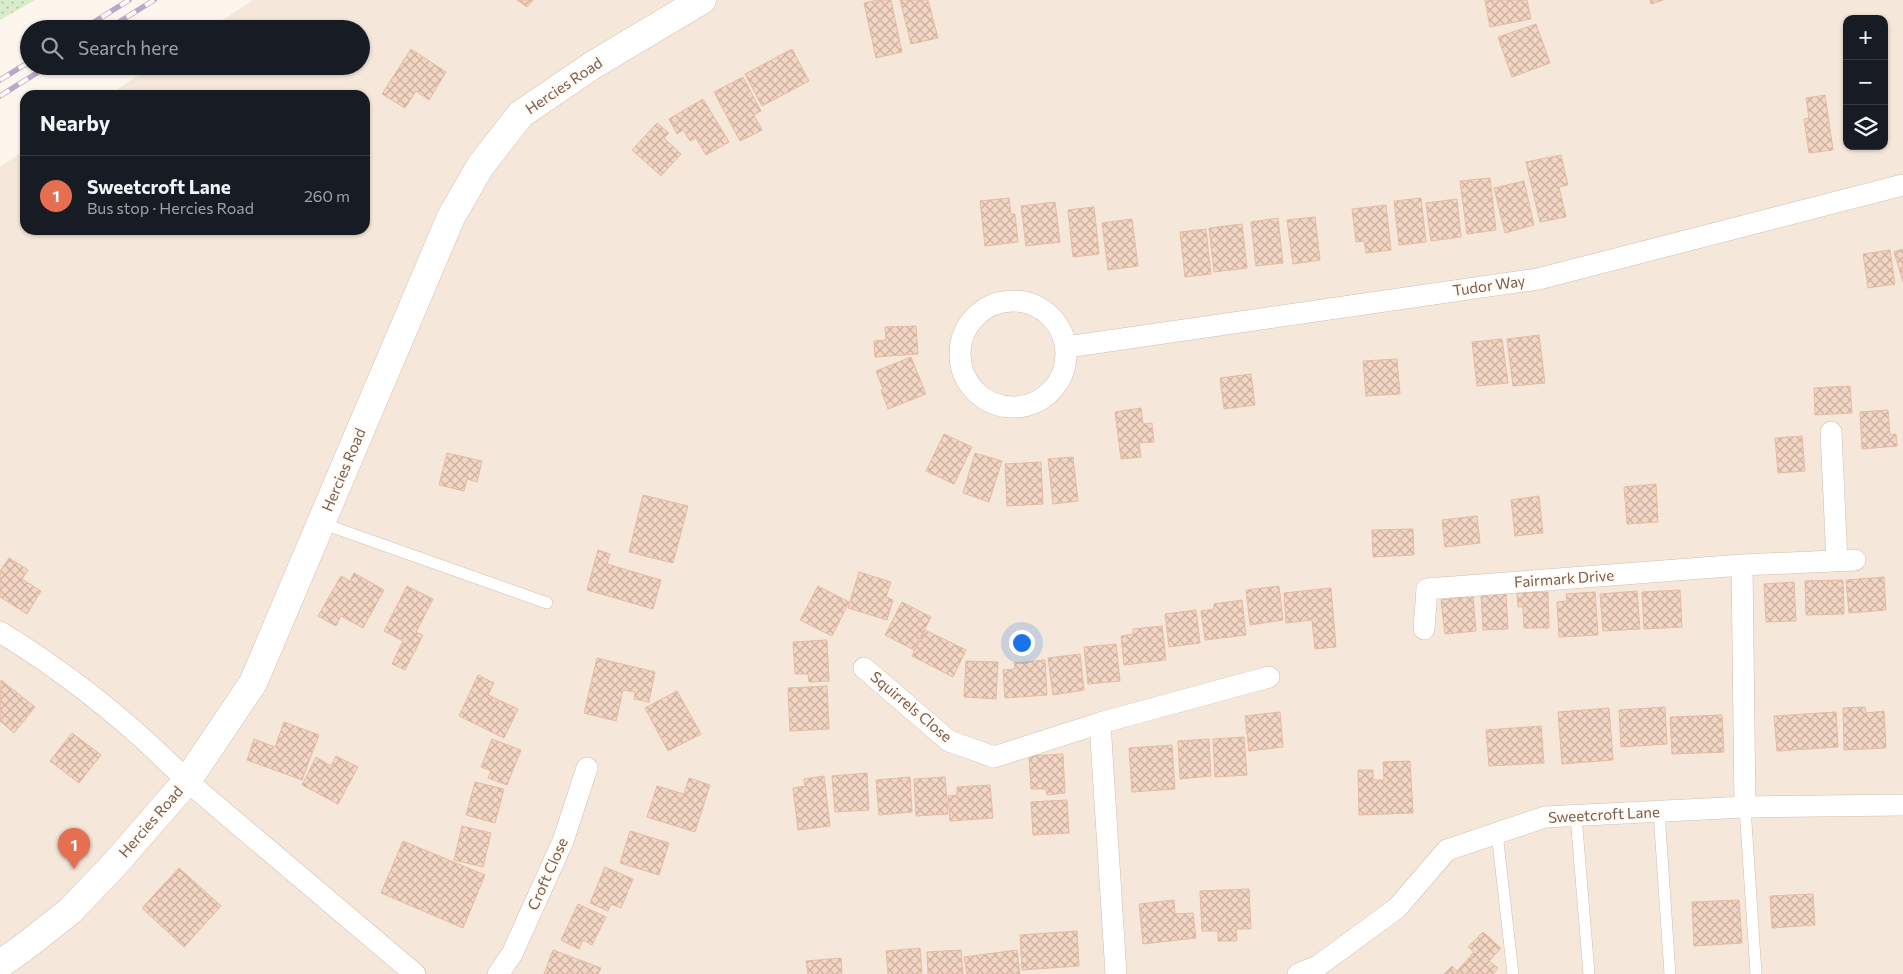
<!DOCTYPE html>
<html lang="en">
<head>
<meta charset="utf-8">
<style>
	body { margin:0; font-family:Commissioner,sans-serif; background:#242831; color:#f1f3f6 }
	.controls { position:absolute; right:15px; top:15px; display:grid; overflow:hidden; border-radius:10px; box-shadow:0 1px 4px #0004 }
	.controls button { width:45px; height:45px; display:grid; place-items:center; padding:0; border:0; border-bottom:1px solid #363941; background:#171b24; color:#f1f3f6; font:25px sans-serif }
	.you { position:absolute; left:1021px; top:642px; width:18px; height:18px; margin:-12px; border:4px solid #fff; border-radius:50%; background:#1a73e8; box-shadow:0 0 0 8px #1a73e833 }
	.badge { display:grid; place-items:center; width:32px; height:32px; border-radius:50%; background:#e76f51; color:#fff; font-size:16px; font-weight:700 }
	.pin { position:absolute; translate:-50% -41px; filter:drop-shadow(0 1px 2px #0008) }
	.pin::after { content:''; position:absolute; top:26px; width:18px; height:15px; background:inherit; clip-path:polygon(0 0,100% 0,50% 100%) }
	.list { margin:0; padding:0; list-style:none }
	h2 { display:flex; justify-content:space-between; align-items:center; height:65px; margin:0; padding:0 20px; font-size:21px }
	h2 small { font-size:16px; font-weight:400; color:#9ea1a6 }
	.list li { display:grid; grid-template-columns:32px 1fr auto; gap:15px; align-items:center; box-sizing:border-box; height:80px; padding:0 20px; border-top:1px solid #363941 }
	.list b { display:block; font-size:19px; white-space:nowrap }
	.list p { margin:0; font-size:16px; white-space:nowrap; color:#9ea1a6 }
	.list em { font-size:16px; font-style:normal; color:#9ea1a6 }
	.icon { flex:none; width:28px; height:28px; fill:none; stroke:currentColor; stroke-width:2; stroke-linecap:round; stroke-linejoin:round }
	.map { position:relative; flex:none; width:1903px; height:974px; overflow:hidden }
	.search { position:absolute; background:#171b24; box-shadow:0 1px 4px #0004; left:20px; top:20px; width:350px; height:55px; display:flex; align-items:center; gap:12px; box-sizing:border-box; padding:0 18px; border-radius:28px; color:#9ea1a6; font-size:19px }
	.panel { position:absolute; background:#171b24; box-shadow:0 1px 4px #0004; left:20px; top:90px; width:350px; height:145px; border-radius:15px }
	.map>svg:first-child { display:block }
	.residential { fill:#f5e8da; fill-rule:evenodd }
	.grass { fill:url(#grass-dots) }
	.building { fill:url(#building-cross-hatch); stroke:#e6bba3 }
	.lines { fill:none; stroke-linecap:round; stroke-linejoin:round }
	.lane-casing { stroke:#d1beb0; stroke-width:12 }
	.street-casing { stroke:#d1beb0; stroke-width:22 }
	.secondary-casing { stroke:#d6c0b0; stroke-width:29 }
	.lane { stroke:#fff; stroke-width:11 }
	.street { stroke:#fff; stroke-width:21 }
	.secondary { stroke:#fff; stroke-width:28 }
	.rail-casing { stroke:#b9a8c9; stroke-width:5.5 }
	.rail { stroke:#fffaf3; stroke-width:4; stroke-dasharray:11; stroke-linecap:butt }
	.labels { text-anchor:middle; stroke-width:4; stroke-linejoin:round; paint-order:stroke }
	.street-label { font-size:15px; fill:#7a5c4d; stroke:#fffaf3 }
</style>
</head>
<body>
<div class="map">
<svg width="1903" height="974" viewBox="0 0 1903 974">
	<defs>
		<pattern id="grass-dots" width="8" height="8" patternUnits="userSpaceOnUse" patternTransform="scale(1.25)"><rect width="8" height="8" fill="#d8ecc9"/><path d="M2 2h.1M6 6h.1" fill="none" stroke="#b4c2a5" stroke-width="1.8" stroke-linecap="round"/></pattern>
		<pattern id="building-cross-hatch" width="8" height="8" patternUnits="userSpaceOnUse" patternTransform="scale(1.25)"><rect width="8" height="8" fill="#f3d5c3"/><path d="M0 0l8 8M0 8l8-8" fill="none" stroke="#cab0a1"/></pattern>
	</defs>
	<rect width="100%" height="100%" fill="#fdf6ec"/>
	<path class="residential" d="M 253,0 L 1903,0 L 1903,974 L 0,974 L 0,167 L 25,150 L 25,230 L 365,230 L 365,95 L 109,95 L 152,66 L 361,66 L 361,29 L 209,29 ZM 1847,19 L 1884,19 L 1884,146 L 1847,146 Z"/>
	<path class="grass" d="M 0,0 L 35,0 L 0,20 Z"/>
	<path class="building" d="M 517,0 L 533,0 L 527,7 Z
		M 878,0 L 891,0 L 902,52 L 876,58 L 864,3 Z
		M 900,0 L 928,0 L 938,38 L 911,44 Z
		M 1485,0 L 1527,0 L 1531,19 L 1490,27 Z
		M 1650,0 L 1663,0 L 1651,4 Z
		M 1536,24 L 1550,63 L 1512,77 L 1498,37 Z
		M 411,49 L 446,72 L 429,100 L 416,91 L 405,108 L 382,94 Z
		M 792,49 L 809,81 L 762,106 L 745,74 Z
		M 743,77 L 761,111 L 754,115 L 762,130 L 740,141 L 714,92 Z
		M 1825,95 L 1833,150 L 1809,153 L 1804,119 L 1809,118 L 1806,98 Z
		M 703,99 L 729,142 L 706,155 L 696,138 L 690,141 L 683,130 L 677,134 L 669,119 Z
		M 657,123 L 669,133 L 664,138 L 681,154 L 661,176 L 632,150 Z
		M 1561,155 L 1568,185 L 1559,187 L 1566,217 L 1540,222 L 1526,162 Z
		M 1490,178 L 1496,230 L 1467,234 L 1460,181 Z
		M 1524,181 L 1534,225 L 1505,233 L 1494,188 Z
		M 1009,198 L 1011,214 L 1015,214 L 1018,242 L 985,246 L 980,201 Z
		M 1421,198 L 1426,242 L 1399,245 L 1394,201 Z
		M 1457,199 L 1461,237 L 1431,241 L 1426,203 Z
		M 1055,202 L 1060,242 L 1026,246 L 1021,206 Z
		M 1386,205 L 1391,250 L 1366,253 L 1364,241 L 1356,242 L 1352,209 Z
		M 1094,207 L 1099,254 L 1073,257 L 1068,210 Z
		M 1315,217 L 1320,260 L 1293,264 L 1287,220 Z
		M 1278,218 L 1283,263 L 1256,266 L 1251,222 Z
		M 1132,219 L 1138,266 L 1108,270 L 1102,223 Z
		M 1242,224 L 1247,268 L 1214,272 L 1209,228 Z
		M 1206,229 L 1211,274 L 1185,277 L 1180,232 Z
		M 1903,249 L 1903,282 L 1894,252 Z
		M 1890,250 L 1895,284 L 1868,288 L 1863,254 Z
		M 916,326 L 918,354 L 875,357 L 874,341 L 886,340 L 885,327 Z
		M 1539,335 L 1545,383 L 1513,386 L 1507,339 Z
		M 1502,339 L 1508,383 L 1477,386 L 1472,342 Z
		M 911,357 L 926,394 L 888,409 L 881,390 L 883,389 L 876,371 Z
		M 1397,359 L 1400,394 L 1366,396 L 1363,361 Z
		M 1251,374 L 1255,405 L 1224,409 L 1220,378 Z
		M 1850,386 L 1852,413 L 1815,415 L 1814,388 Z
		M 1141,408 L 1143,424 L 1152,423 L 1154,442 L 1139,443 L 1141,457 L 1121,459 L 1115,412 Z
		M 1888,410 L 1890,435 L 1896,434 L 1897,446 L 1862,449 L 1860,412 Z
		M 944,434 L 972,447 L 954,484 L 926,471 Z
		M 1802,436 L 1805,471 L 1778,473 L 1775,438 Z
		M 447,453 L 482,461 L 477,482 L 467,479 L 464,491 L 439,485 Z
		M 975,453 L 1002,461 L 989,502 L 963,493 Z
		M 1073,457 L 1078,501 L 1053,504 L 1048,459 Z
		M 1041,462 L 1043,504 L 1007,506 L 1005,464 Z
		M 1656,484 L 1658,522 L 1627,524 L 1624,487 Z
		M 643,495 L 688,506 L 673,563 L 629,552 Z
		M 1539,496 L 1543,533 L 1515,536 L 1511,500 Z
		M 1477,516 L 1480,543 L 1445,547 L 1442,520 Z
		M 1413,529 L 1414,555 L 1373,557 L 1372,530 Z
		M 598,550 L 610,554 L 607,564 L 661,580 L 653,609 L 587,590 Z
		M 9,558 L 28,570 L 22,579 L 41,591 L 27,614 L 0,597 L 0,571 Z
		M 859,572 L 891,582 L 886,597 L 893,600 L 887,620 L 848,608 Z
		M 354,573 L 384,590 L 363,628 L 341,616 L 336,626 L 318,616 L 341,576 L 350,581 Z
		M 1884,577 L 1886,610 L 1849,613 L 1846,580 Z
		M 1843,580 L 1844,614 L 1806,615 L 1805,581 Z
		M 1794,582 L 1796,621 L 1766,622 L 1764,584 Z
		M 407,586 L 433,599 L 416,632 L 423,635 L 405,670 L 392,664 L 403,641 L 384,631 Z
		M 818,586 L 849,602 L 832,636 L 800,620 Z
		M 1279,586 L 1283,620 L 1250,625 L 1246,590 Z
		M 1331,588 L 1336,647 L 1315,649 L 1312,620 L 1286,623 L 1284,593 Z
		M 1680,590 L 1682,627 L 1644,629 L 1642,592 Z
		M 1637,591 L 1640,629 L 1603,631 L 1600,594 Z
		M 1548,592 L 1549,628 L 1524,628 L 1523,607 L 1518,607 L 1517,593 Z
		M 1595,592 L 1598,635 L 1559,637 L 1557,602 L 1567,601 L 1566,594 Z
		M 1506,594 L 1508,629 L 1483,630 L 1481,595 Z
		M 1473,596 L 1476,631 L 1445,634 L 1441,600 Z
		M 1242,600 L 1246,635 L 1205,640 L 1201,611 L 1214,609 L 1214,604 Z
		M 902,602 L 931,617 L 914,650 L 885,635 Z
		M 1196,610 L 1200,643 L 1169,647 L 1165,614 Z
		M 1162,626 L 1166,660 L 1124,665 L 1121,636 L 1133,634 L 1133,629 Z
		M 925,630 L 966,650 L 953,677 L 912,656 Z
		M 827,640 L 829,681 L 809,682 L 808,674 L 795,674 L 793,642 Z
		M 1116,644 L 1120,681 L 1088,684 L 1084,647 Z
		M 1080,654 L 1084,690 L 1053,695 L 1048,658 Z
		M 597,658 L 655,672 L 649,702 L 634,699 L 635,692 L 623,690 L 616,721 L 584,713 Z
		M 1045,660 L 1047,695 L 1005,698 L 1003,670 L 1015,669 L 1014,663 Z
		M 966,661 L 998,662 L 996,699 L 964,697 Z
		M 478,675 L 494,683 L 488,695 L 518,709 L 504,738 L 459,716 Z
		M 1,680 L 35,707 L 14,733 L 0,721 Z
		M 827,686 L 829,729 L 790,731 L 788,688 Z
		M 677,691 L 701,734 L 668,751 L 645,708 Z
		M 1665,707 L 1667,744 L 1621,747 L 1619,710 Z
		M 1865,707 L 1866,713 L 1884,711 L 1886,748 L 1844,750 L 1843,708 Z
		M 1609,708 L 1613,760 L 1562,764 L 1558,712 Z
		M 1280,712 L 1283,747 L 1249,751 L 1245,716 Z
		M 1836,712 L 1838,747 L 1777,751 L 1774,716 Z
		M 1722,715 L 1724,752 L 1672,754 L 1670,717 Z
		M 284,722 L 319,735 L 302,780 L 247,760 L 254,739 L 275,747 Z
		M 1541,726 L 1544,763 L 1489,766 L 1486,730 Z
		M 72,733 L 101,755 L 79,783 L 50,761 Z
		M 1244,737 L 1247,775 L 1215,777 L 1213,739 Z
		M 492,739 L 521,750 L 507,785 L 488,778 L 491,771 L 481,767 Z
		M 1209,739 L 1211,776 L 1180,779 L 1178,741 Z
		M 1172,745 L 1175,789 L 1132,792 L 1129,748 Z
		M 1063,754 L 1065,793 L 1047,795 L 1046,789 L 1031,789 L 1029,756 Z
		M 336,756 L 358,767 L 338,804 L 302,785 L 316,757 L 331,766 Z
		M 1410,761 L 1413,813 L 1359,815 L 1358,770 L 1373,770 L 1373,780 L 1384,780 L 1383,762 Z
		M 867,773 L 869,810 L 835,812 L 832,776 Z
		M 824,776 L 830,826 L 798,830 L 793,788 L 805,786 L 804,779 Z
		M 910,777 L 912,812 L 879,815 L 876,780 Z
		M 945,777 L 948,814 L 916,816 L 914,779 Z
		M 689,778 L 710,785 L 695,832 L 647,817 L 657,786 L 684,794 Z
		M 475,782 L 504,789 L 495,823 L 466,815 Z
		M 990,785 L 993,818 L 950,821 L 948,796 L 957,795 L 957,787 Z
		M 1067,800 L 1069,833 L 1033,835 L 1031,802 Z
		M 462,826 L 491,833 L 483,867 L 454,860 Z
		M 630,831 L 669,843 L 659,875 L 620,863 Z
		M 403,841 L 485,875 L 463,928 L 381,893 Z
		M 605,867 L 633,879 L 621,908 L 611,904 L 608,911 L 590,903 Z
		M 179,868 L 221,906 L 184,947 L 142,908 Z
		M 1249,889 L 1251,929 L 1236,929 L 1237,941 L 1218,941 L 1218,931 L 1202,931 L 1200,891 Z
		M 1813,894 L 1815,925 L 1772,928 L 1770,896 Z
		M 1174,900 L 1175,914 L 1193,913 L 1196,938 L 1143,944 L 1139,904 Z
		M 1739,900 L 1742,943 L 1694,946 L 1692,902 Z
		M 578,904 L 606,917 L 592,945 L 583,940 L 579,949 L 561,940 Z
		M 1077,931 L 1079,966 L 1022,970 L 1020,935 Z
		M 1483,932 L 1501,948 L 1489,961 L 1498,968 L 1493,974 L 1444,974 L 1452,966 L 1457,971 L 1474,952 L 1468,947 Z
		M 920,948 L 922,974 L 888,974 L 886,951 Z
		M 553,950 L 601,968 L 598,974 L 544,974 Z
		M 961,950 L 963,974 L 928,974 L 927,952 Z
		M 1017,950 L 1020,974 L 967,974 L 964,957 Z
		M 841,958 L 842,974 L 808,974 L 806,961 Z"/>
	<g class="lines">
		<defs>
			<path id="lane" d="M 321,523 L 547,603
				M 1745,807 L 1756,974
				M 1659,812 L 1670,974
				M 1576,816 L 1589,974
				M 1497,833 L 1513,974"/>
			<path id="street" d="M960 354a53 53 0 1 1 106 0a53 53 0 1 1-106 0Z
				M 1067,347 L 1538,279 L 1903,185
				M 1831,432 L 1837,561
				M 1742,565 L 1745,807
				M 1424,629 L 1427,589 L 1742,565 L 1855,560
				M 0,632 C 67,673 132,725 187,781 L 415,974
				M 864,668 L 949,741 L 994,757 L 1100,723 L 1269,677
				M 1100,723 L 1116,974
				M 498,974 L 512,954 L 563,841 L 587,768
				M 1298,974 L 1318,966 L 1397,908 L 1447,850 L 1545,817 L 1745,807 L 1903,805"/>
			<path id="secondary" d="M 0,964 L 23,948 L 70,911 L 113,866 L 187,781 L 253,683 L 451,217 L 481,165 L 521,114 L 593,65 L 702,0"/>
		</defs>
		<use href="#lane" class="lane-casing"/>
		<use href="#street" class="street-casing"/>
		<use href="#secondary" class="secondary-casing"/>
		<use href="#lane" class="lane"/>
		<use href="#street" class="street"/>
		<use href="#secondary" class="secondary"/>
		<defs>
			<path id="rail" d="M 83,29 L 129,0
				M 108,29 L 154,0
				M 0,80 L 29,62
				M 0,96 L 48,66"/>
		</defs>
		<use href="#rail" class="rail-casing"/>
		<use href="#rail" class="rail"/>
	</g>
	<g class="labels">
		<g class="street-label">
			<text transform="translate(564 86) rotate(-34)" y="5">Hercies Road</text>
			<text transform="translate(1489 286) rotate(-8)" y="5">Tudor Way</text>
			<text transform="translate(344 470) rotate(-67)" y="5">Hercies Road</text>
			<text transform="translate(1564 579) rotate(-4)" y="5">Fairmark Drive</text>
			<text transform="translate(911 707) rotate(40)" y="5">Squirrels Close</text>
			<text transform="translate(1604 815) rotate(-3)" y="5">Sweetcroft Lane</text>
			<text transform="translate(151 822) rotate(-49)" y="5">Hercies Road</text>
			<text transform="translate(548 874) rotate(-66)" y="5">Croft Close</text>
		</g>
	</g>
</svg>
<div class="controls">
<button>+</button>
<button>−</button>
<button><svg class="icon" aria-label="layers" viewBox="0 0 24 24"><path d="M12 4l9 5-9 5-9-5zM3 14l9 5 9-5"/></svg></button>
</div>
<div class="you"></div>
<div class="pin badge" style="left:74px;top:869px">1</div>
<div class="search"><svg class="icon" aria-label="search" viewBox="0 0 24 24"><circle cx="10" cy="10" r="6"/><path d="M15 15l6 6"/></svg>Search here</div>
<section class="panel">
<h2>Nearby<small></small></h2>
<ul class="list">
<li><span class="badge">1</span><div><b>Sweetcroft Lane</b><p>Bus stop · Hercies Road</p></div><em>260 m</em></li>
</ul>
</section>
</div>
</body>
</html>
